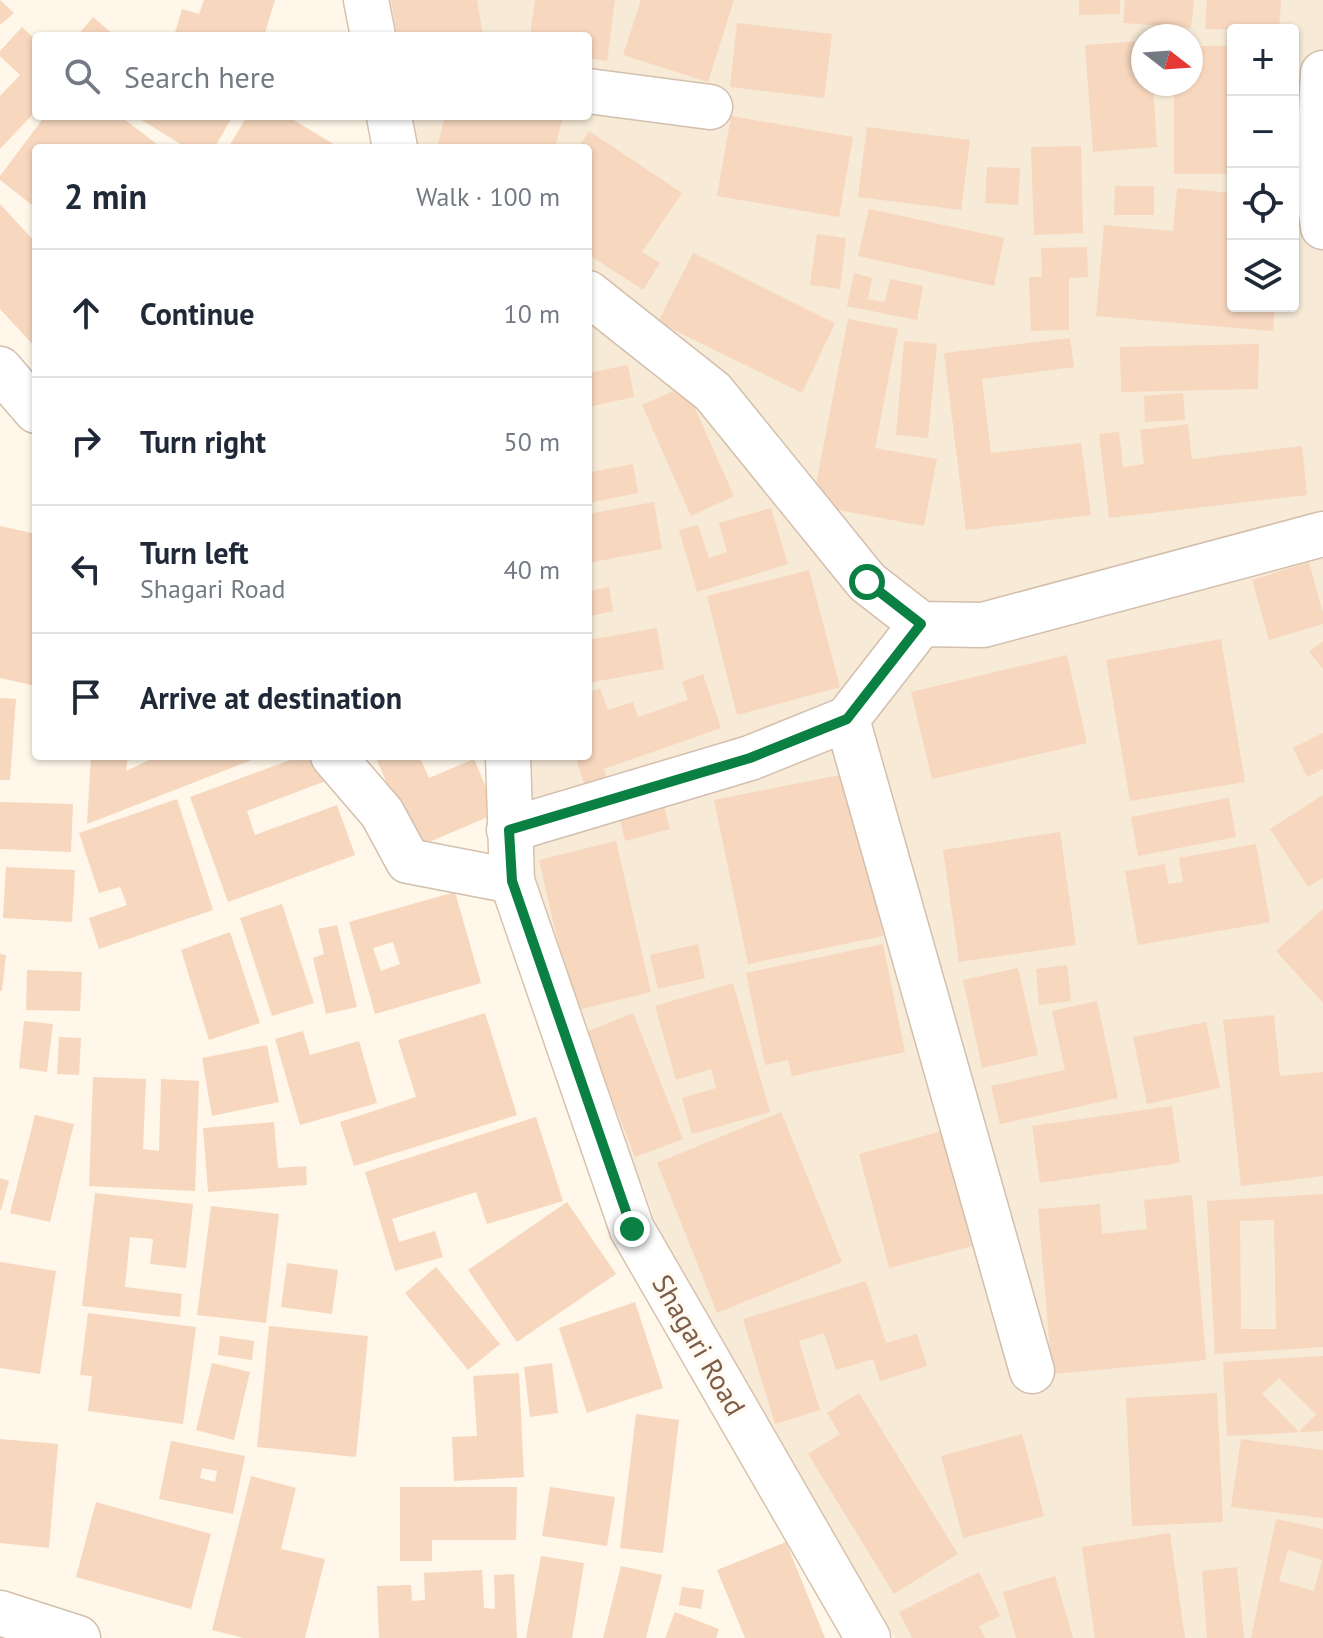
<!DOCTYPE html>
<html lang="en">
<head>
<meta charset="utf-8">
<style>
	body { margin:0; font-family:"PT Sans",sans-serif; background:#f2f2f3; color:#1f2937 }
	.controls { position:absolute; right:24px; top:24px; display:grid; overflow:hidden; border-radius:8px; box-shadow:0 2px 6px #0004 }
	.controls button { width:72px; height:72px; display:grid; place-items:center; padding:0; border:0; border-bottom:2px solid #e0e1e3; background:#fff; color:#1f2937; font:40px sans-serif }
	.compass { position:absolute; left:1131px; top:24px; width:72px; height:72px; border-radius:50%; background:#fff; box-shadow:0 2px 6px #0004; rotate:107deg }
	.stop { position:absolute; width:24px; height:24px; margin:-18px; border:6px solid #0b8043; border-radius:50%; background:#fff }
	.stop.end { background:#0b8043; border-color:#fff; box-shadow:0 2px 8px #0008 }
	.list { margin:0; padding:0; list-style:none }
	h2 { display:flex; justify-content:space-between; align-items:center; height:104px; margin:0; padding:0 32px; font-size:34px }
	h2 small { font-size:26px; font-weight:400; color:#747a83 }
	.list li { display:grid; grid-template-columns:52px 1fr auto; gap:24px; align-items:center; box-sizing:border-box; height:128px; padding:0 32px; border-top:2px solid #e0e1e3 }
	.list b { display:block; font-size:30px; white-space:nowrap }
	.list p { margin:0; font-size:26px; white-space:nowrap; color:#747a83 }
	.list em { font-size:26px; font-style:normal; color:#747a83 }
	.icon { flex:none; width:44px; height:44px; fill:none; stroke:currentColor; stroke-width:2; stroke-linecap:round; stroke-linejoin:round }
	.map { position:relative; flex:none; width:1323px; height:1638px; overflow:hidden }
	.search { position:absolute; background:#fff; box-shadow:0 2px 6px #0004; left:32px; top:32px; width:560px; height:88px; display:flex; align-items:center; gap:20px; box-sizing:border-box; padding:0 28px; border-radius:8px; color:#747a83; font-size:30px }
	.panel { position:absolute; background:#fff; box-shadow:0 2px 6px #0004; left:32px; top:144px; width:560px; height:616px; border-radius:8px }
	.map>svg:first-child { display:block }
	.residential { fill:#f7ead7; fill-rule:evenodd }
	.building { fill:#f7d7be; fill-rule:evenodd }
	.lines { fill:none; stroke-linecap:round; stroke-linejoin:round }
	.street-casing { stroke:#d3bfad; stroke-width:47 }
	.secondary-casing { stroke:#d9c2ac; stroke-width:47 }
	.street { stroke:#fff; stroke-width:44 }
	.secondary { stroke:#fff; stroke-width:44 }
	.route { stroke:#0b8043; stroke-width:10 }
	.labels { text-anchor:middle; stroke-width:7; stroke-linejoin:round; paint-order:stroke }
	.street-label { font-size:28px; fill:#7e5e48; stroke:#fffaf2 }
</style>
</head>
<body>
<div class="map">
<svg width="1323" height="1638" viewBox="0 0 1323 1638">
	<rect width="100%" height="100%" fill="#fff7e9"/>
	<path class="residential" d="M 380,0 L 1323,0 L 1323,1638 L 895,1638 L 794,1480 L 674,1265 L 582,1040 L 523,846 L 526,756 L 588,756 L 588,148 L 413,148 L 405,116 L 588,116 L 588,36 L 388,36 ZM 1233,30 L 1293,30 L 1293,306 L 1233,306 ZM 1143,36 L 1191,36 L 1191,84 L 1143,84 Z"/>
	<path class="building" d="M 0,0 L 14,13 L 0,25 Z
		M 204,0 L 275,0 L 264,36 L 174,36 L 182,9 L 199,14 Z
		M 391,0 L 477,0 L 483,36 L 397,36 Z
		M 535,0 L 615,0 L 607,61 L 588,58 L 588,36 L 530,36 Z
		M 641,0 L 734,0 L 708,82 L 623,55 Z
		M 1079,0 L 1120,0 L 1120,14 L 1079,15 Z
		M 1125,0 L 1194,0 L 1191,28 L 1123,23 Z
		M 1207,0 L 1281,0 L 1279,30 L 1205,29 Z
		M 93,17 L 115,36 L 77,36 Z
		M 737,23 L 832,34 L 824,98 L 730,87 Z
		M 22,27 L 36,40 L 36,111 L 0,149 L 0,96 L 20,75 L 0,56 L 0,51 Z
		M 1143,41 L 1143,84 L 1153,84 L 1157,147 L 1093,152 L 1085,45 Z
		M 1191,46 L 1233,46 L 1233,174 L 1174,174 L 1174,84 L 1191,84 Z
		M 45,116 L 120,116 L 162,148 L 36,148 L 36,208 L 0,180 L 0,176 Z
		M 135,116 L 233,116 L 214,148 L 187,148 Z
		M 247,116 L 287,116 L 340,148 L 228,148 Z
		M 445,116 L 563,116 L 555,148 L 437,148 Z
		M 731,116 L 853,137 L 839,217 L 717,196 Z
		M 867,127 L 970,140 L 961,210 L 858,197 Z
		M 589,131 L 682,193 L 642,252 L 660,263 L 643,290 L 588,254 L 588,148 L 578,148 Z
		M 1081,146 L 1083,233 L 1034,235 L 1031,147 Z
		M 987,167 L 1020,168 L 1018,205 L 985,203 Z
		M 1115,186 L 1154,186 L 1154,215 L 1114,215 Z
		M 1177,188 L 1233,193 L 1233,306 L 1275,306 L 1273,331 L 1096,316 L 1104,225 L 1173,231 Z
		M 0,204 L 36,243 L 36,348 L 0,309 Z
		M 869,209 L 1004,238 L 994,286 L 858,256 Z
		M 817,234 L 846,238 L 840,289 L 810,285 Z
		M 1087,247 L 1088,277 L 1069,278 L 1069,330 L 1031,331 L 1029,277 L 1042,277 L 1041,248 Z
		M 693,253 L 835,323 L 802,393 L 658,322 Z
		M 854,273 L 872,278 L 868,299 L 885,302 L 890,279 L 923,286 L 917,320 L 847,306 Z
		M 848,319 L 898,329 L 875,448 L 937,459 L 924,526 L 812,505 Z
		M 1070,338 L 1074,367 L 982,379 L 991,453 L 1081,443 L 1091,515 L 966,530 L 944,353 Z
		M 904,341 L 937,344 L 928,438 L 896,435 Z
		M 1259,344 L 1258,389 L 1121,392 L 1120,347 Z
		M 628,365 L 634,397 L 588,407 L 588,373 Z
		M 685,386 L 734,496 L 691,516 L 642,405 Z
		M 1183,393 L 1185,420 L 1145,422 L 1144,396 Z
		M 1188,424 L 1192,459 L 1302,446 L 1307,495 L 1109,518 L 1099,434 L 1119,432 L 1123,467 L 1144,464 L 1140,430 Z
		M 588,457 L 592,472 L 633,464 L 638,493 L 588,503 Z
		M 654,502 L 662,549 L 588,563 L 588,514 Z
		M 771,508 L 788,564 L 697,592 L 679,530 L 698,525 L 709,558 L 727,552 L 719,523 Z
		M 0,526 L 36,534 L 36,686 L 0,678 Z
		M 1309,562 L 1323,613 L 1323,624 L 1269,640 L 1252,580 Z
		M 809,570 L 840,687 L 737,715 L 707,596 Z
		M 609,587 L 613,611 L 590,616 L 588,591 Z
		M 657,628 L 664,669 L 588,683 L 588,640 Z
		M 1221,639 L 1245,782 L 1130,801 L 1106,660 Z
		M 1323,641 L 1323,669 L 1309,652 Z
		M 1067,655 L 1087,743 L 932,779 L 911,692 Z
		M 703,674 L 721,728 L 604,769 L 609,786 L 587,792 L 575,756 L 588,756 L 588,693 L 600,688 L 608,710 L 633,702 L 638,717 L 688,700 L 682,682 Z
		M 0,698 L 16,699 L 10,780 L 0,780 Z
		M 1323,733 L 1323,769 L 1307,777 L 1293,748 Z
		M 91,756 L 128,756 L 126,771 L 158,756 L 262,756 L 87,824 Z
		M 301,756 L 319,756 L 328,780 L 247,811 L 255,835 L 337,805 L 355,855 L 228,902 L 190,797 Z
		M 375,756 L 419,756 L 429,778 L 474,759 L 497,813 L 415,848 Z
		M 850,773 L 883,936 L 748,964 L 714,800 Z
		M 1323,795 L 1323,878 L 1308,887 L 1270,829 Z
		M 1229,798 L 1236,837 L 1138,856 L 1131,817 Z
		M 177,799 L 213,910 L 99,949 L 89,918 L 127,905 L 120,887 L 99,893 L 79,833 Z
		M 662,799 L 670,829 L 625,841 L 618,811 Z
		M 0,802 L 73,804 L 71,852 L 0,849 Z
		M 1060,832 L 1076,945 L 959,962 L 943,850 Z
		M 616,841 L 651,992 L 574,1011 L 539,860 Z
		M 1256,844 L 1270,922 L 1138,945 L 1125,871 L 1165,864 L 1168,884 L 1183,882 L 1179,858 Z
		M 6,867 L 75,870 L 72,922 L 3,918 Z
		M 455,892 L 481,983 L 375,1014 L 349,922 ZM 393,942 L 400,964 L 381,971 L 373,948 Z
		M 282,904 L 314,1003 L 272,1016 L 240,918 Z
		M 1323,909 L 1323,1003 L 1276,951 Z
		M 337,925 L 357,1007 L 326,1014 L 313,958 L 324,954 L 318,929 Z
		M 230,932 L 260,1023 L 209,1040 L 181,950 Z
		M 698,944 L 705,978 L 658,989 L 650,955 Z
		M 883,944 L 905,1052 L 792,1076 L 788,1060 L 765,1065 L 746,973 Z
		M 0,954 L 6,955 L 2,991 L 0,991 Z
		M 1067,965 L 1071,1001 L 1039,1005 L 1036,969 Z
		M 1018,968 L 1038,1055 L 982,1068 L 963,980 Z
		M 27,970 L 82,972 L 80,1011 L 26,1010 Z
		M 733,983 L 770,1112 L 692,1134 L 682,1098 L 716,1088 L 711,1069 L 676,1080 L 655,1006 Z
		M 1097,1001 L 1118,1098 L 1000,1124 L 991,1086 L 1065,1070 L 1052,1011 Z
		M 485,1013 L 517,1115 L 354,1166 L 340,1122 L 416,1097 L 398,1040 Z
		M 633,1013 L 683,1139 L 635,1157 L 586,1032 Z
		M 1274,1015 L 1280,1076 L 1323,1072 L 1323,1176 L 1241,1186 L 1223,1020 Z
		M 24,1021 L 53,1024 L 47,1072 L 19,1068 Z
		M 1206,1022 L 1220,1088 L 1147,1104 L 1133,1037 Z
		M 303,1031 L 310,1055 L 359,1041 L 377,1103 L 300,1125 L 275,1039 Z
		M 59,1037 L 81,1038 L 79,1075 L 57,1074 Z
		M 267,1045 L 279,1102 L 212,1116 L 202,1058 Z
		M 93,1077 L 146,1079 L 143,1149 L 159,1151 L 161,1079 L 199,1081 L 195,1191 L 89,1186 Z
		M 1172,1106 L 1180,1163 L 1040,1183 L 1032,1126 Z
		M 781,1112 L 842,1262 L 717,1313 L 657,1163 Z
		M 35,1115 L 74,1124 L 50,1222 L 10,1213 Z
		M 536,1117 L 563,1201 L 487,1224 L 476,1192 L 392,1219 L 399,1242 L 435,1231 L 443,1257 L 395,1271 L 365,1172 Z
		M 274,1122 L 278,1168 L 306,1166 L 307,1185 L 208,1192 L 203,1128 Z
		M 942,1131 L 973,1246 L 889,1268 L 859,1154 Z
		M 0,1178 L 9,1181 L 1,1210 L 0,1210 Z
		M 95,1193 L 193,1204 L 186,1268 L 150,1264 L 153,1239 L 130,1237 L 125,1287 L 182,1294 L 180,1317 L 82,1306 Z
		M 1323,1194 L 1323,1347 L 1215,1354 L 1207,1201 ZM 1274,1220 L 1276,1329 L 1241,1329 L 1240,1221 Z
		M 1192,1195 L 1206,1360 L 1052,1374 L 1038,1209 L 1100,1204 L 1102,1234 L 1147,1229 L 1144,1200 Z
		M 567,1202 L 616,1274 L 517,1342 L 468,1270 Z
		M 211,1206 L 279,1214 L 266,1323 L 197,1315 Z
		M 0,1262 L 56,1271 L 40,1374 L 0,1368 Z
		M 287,1263 L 338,1270 L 332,1314 L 281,1307 Z
		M 436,1267 L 500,1344 L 468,1370 L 405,1293 Z
		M 866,1281 L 886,1343 L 917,1334 L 927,1366 L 880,1381 L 873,1359 L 836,1370 L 824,1333 L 799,1341 L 820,1410 L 775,1424 L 743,1319 Z
		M 635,1302 L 663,1388 L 587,1413 L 559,1328 Z
		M 88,1313 L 196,1327 L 183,1424 L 88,1411 L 92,1376 L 80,1375 Z
		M 269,1326 L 368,1336 L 356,1457 L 257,1447 Z
		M 220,1336 L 254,1341 L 252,1360 L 218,1355 Z
		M 1323,1356 L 1323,1431 L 1227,1436 L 1223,1362 ZM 1279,1378 L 1316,1414 L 1299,1432 L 1262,1394 Z
		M 212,1363 L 250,1372 L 234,1440 L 196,1430 Z
		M 552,1363 L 558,1413 L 530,1417 L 524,1367 Z
		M 519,1373 L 524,1477 L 454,1481 L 452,1437 L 477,1436 L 473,1376 Z
		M 859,1393 L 958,1554 L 894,1594 L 808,1454 L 840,1434 L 827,1413 Z
		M 1217,1393 L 1223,1522 L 1132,1526 L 1126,1398 Z
		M 636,1414 L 679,1420 L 663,1553 L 620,1548 Z
		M 1022,1434 L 1044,1516 L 963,1538 L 941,1456 Z
		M 0,1439 L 58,1444 L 49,1548 L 0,1543 Z
		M 1241,1439 L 1323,1450 L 1323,1518 L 1231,1507 Z
		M 171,1441 L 245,1456 L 233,1514 L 159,1499 ZM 202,1468 L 217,1471 L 215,1482 L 200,1478 Z
		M 251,1476 L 296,1488 L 281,1549 L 325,1559 L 305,1638 L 244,1638 L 212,1630 Z
		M 400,1487 L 517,1487 L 516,1540 L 432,1540 L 432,1561 L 400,1561 Z
		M 550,1487 L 615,1497 L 607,1546 L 542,1536 Z
		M 96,1502 L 211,1534 L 191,1609 L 76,1577 Z
		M 1276,1519 L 1323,1529 L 1323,1638 L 1251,1638 ZM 1288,1550 L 1322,1560 L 1314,1591 L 1279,1581 Z
		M 1170,1533 L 1185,1638 L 1095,1638 L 1082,1547 Z
		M 786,1542 L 825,1638 L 745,1638 L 717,1570 Z
		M 541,1556 L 584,1563 L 572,1638 L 526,1638 Z
		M 621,1566 L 662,1575 L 646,1638 L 603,1638 Z
		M 1237,1567 L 1244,1638 L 1207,1638 L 1202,1571 Z
		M 482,1570 L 484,1608 L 495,1609 L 494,1575 L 514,1574 L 517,1638 L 379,1638 L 377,1586 L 411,1585 L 412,1601 L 425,1600 L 424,1573 Z
		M 979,1572 L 1000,1616 L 979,1626 L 985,1638 L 912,1638 L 899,1612 Z
		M 1055,1576 L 1073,1638 L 1016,1638 L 1003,1592 Z
		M 682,1587 L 704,1590 L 701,1609 L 679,1605 Z
		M 675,1612 L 719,1629 L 716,1638 L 665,1638 Z"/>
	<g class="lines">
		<defs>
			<path id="street" d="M 1323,73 L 1317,185 L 1323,227
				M 588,91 L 710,107
				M 588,293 L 713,392 L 867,582 L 921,624 L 983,625 L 1323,534
				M 0,369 L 36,411
				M 847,719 L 1032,1371
				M 333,756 L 382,813 L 408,861 L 512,881
				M 509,830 L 750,758 L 847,719 L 921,624
				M 0,1613 L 78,1638"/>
			<path id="secondary" d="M 366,0 L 373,36
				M 389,116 L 395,148
				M 508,756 L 512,881 L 632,1229 L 868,1638"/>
		</defs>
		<use href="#street" class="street-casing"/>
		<use href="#secondary" class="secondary-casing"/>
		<use href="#street" class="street"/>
		<use href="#secondary" class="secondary"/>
	</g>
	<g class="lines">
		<path class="route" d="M 632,1229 L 512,881 L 509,830 L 750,758 L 847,719 L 921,624 L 867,582"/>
	</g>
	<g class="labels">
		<g class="street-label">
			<text transform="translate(699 1345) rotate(60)" y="10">Shagari Road</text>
		</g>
	</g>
</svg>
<div class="controls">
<button>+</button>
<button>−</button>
<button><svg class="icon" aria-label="locate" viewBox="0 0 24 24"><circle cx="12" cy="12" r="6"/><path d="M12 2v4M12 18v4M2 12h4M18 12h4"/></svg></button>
<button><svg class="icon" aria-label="layers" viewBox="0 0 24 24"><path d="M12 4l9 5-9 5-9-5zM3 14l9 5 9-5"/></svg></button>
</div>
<svg class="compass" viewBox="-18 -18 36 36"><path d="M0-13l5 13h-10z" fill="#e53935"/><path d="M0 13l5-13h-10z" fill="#747a83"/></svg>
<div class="stop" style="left:867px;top:582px"></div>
<div class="stop end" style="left:632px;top:1229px"></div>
<div class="search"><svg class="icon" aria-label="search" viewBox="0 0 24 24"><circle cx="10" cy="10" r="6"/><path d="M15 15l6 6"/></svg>Search here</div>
<section class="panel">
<h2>2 min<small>Walk · 100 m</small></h2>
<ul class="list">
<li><svg class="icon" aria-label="ahead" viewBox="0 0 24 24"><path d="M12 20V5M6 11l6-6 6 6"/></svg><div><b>Continue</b></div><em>10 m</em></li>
<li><svg class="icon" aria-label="right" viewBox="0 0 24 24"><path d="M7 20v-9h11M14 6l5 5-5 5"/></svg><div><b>Turn right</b></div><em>50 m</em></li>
<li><svg class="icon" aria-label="left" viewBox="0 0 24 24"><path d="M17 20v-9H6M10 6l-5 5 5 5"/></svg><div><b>Turn left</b><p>Shagari Road</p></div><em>40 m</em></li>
<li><svg class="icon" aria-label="arrive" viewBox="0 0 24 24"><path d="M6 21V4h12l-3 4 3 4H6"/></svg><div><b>Arrive at destination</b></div></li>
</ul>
</section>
</div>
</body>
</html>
